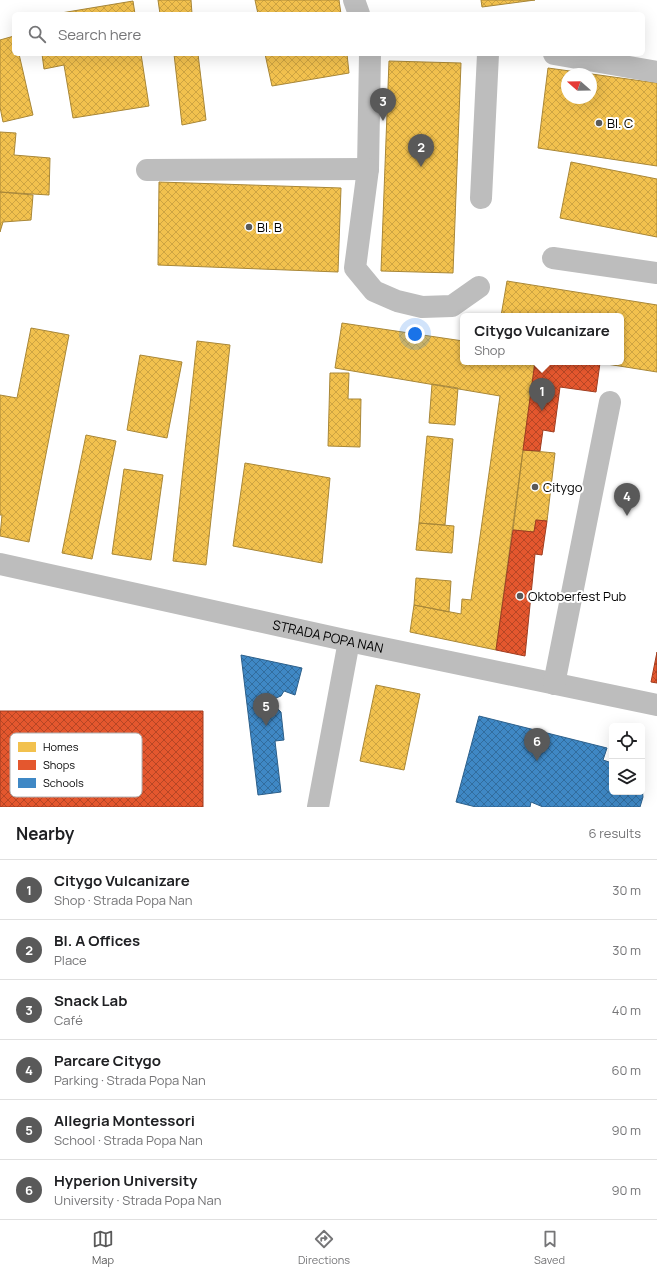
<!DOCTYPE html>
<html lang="en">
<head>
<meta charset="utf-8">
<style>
	body { margin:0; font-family:Manrope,sans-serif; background:#f2f2f2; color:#202124 }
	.controls { position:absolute; right:12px; bottom:12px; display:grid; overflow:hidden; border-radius:6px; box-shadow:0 4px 16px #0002 }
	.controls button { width:36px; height:36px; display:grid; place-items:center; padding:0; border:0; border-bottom:1px solid #e0e0e0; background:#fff; color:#202124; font:20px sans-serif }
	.compass { position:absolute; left:561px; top:68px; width:36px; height:36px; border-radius:50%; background:#fff; box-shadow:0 4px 16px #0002; rotate:290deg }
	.you { position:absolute; left:415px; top:334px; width:14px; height:14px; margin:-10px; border:3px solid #fff; border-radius:50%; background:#1a73e8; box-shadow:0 0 0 6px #1a73e833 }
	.badge { display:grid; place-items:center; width:26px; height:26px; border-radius:50%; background:#595959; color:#fff; font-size:13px; font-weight:700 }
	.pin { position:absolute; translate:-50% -33px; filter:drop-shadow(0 1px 2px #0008) }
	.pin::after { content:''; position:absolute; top:21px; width:14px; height:12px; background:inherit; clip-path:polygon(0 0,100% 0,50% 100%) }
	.popup { position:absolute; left:460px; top:313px; width:164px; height:52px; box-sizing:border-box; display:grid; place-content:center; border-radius:6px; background:#fff; filter:drop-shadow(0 1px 3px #0005); font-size:13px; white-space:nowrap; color:#757577 }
	.popup b { font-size:15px; color:#202124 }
	.popup::after { content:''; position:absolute; left:50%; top:100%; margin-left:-8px; border:8px solid transparent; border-top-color:#fff }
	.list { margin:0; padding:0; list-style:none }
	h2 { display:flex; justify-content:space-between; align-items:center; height:52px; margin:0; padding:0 16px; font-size:17px }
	h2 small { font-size:13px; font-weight:400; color:#757577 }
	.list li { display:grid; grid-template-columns:26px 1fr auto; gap:12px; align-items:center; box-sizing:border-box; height:60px; padding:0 16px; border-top:1px solid #e0e0e0 }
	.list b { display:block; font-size:15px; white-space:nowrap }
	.list p { margin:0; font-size:13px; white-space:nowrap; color:#757577 }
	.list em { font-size:13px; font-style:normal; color:#757577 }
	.icon { flex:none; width:22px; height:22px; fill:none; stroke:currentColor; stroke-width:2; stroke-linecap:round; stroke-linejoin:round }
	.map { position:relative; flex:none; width:657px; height:807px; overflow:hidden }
	.search { position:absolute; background:#fff; box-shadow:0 4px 16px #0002; left:12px; right:12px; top:12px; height:44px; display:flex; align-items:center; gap:10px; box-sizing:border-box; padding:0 14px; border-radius:6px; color:#757577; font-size:15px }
	.sheet { height:412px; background:#fff }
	nav { display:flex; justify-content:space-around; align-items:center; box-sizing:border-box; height:56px; border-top:1px solid #e0e0e0; background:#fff; font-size:11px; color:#757577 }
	nav a { display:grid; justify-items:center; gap:2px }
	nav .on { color:#595959 }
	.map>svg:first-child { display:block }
	.homes { fill:url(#homes-cross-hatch); stroke:#a98737; fill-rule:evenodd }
	.shops { fill:url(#shops-cross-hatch); stroke:#a03d20 }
	.schools { fill:url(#schools-cross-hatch); stroke:#2c5f8a }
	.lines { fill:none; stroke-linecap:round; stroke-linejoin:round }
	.minor { stroke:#bdbdbd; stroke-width:22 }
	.poi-dot { fill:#595959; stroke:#fff; stroke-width:1.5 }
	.labels { text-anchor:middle; stroke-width:4; stroke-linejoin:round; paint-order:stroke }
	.poi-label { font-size:13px; fill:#000; stroke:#fff; text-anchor:start }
	.street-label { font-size:13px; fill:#000; stroke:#fff }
	.key { fill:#fff; stroke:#b2b2b2; stroke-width:1 }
	.key-label { font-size:11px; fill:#000 }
</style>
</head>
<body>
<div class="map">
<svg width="657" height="807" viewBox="0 0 657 807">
	<defs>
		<pattern id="homes-cross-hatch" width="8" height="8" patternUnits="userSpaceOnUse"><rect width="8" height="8" fill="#f2c14e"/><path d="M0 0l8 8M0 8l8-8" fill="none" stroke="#cea442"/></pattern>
		<pattern id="shops-cross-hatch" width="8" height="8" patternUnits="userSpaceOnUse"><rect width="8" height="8" fill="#e4572e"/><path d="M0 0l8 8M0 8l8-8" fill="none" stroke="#b64625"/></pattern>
		<pattern id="schools-cross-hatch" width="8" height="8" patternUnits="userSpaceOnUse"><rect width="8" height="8" fill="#3f88c5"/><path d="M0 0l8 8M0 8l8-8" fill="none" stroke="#326d9e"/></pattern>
	</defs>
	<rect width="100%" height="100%" fill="#fff"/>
	<path class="homes" d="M 158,0 L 191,0 L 192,14 L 160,14 Z
		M 255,0 L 339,0 L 341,14 L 258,14 Z
		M 481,0 L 535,0 L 482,7 Z
		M 133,1 L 135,14 L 55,14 Z
		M 14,36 L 14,54 L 19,54 L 33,115 L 3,122 L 0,107 L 0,40 Z
		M 42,54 L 141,54 L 149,106 L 73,118 L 64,65 L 44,69 Z
		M 174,54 L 198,54 L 206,120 L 182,125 Z
		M 265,54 L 347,54 L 349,73 L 272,86 Z
		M 389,61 L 461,63 L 453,273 L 381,271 Z
		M 548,68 L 657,83 L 657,166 L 538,148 ZM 567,74 L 591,74 L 591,98 L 567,98 Z
		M 0,132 L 16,133 L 14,155 L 50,158 L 49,195 L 0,192 Z
		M 571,162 L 657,179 L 657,237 L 560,218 Z
		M 159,182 L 341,188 L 338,272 L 158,265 Z
		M 0,192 L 33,195 L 31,220 L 3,222 L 0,232 Z
		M 507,281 L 657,305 L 657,372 L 594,362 L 621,362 L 621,316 L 501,316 Z
		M 342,323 L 463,341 L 463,362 L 535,362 L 496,650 L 410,632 L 414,605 L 461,614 L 462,599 L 471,600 L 500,396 L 335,368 Z
		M 31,328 L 69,335 L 29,542 L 0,536 L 2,515 L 0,515 L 0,395 L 17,398 Z
		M 197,341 L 230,345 L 206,565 L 173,561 Z
		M 140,355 L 182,362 L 167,438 L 127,430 Z
		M 330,373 L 349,373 L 348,399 L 361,399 L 360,447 L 328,446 Z
		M 432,384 L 458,388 L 455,425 L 429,423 Z
		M 86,435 L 116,441 L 92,559 L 62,553 Z
		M 427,436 L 453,439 L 445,525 L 419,523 Z
		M 523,450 L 555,453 L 547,521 L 536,520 L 534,532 L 513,530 Z
		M 245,463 L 330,478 L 322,563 L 233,546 Z
		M 124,469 L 163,475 L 151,560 L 112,554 Z
		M 419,523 L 454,526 L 452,553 L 416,550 Z
		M 416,578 L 451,581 L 449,612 L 414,605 Z
		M 376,685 L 420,694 L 404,770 L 360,761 Z"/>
	<path class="shops" d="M 535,362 L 600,363 L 596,392 L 560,387 L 554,432 L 543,430 L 540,451 L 523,450 Z
		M 536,520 L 547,521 L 542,555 L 535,554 L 525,656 L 496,650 L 513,530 L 534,532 Z
		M 657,652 L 657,683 L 651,682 Z
		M 0,711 L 203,711 L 203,807 L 0,807 Z"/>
	<path class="schools" d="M 241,655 L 302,668 L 295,695 L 284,691 L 281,696 L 271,700 L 271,706 L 276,707 L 281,712 L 284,740 L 275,741 L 281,792 L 258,795 Z
		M 479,716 L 607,748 L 603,760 L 612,763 L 612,792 L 642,792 L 642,787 L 643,797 L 640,807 L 543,807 L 531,802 L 530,807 L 476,807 L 456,802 Z"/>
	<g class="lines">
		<g class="minor">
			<path d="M 354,0 L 359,14"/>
			<path d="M 370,54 L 368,169 L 355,268 L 374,291 L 397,301 L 422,307 L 452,306 L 479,287"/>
			<path d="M 554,54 L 657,72"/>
			<path d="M 147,170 L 368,169"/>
			<path d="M 481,198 L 488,54"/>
			<path d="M 553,258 L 657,273"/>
			<path id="s1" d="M 0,564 L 349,641 L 657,705"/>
			<path d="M 554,684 L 610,402"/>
			<path d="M 318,807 L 349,641"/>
		</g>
	</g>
	<g class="poi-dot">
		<circle cx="599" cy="123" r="4"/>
		<circle cx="249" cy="227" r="4"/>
		<circle cx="535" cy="487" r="4"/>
		<circle cx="520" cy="596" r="4"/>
	</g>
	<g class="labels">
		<g class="poi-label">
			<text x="607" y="128">Bl. C</text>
			<text x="257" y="232">Bl. B</text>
			<text x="543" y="492">Citygo</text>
			<text x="528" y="601">Oktoberfest Pub</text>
		</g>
		<g class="street-label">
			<text dy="5" stroke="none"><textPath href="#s1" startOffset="336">STRADA POPA NAN</textPath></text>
		</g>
	</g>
	<rect x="10" y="733" width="132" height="64" rx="6" class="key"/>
	<rect x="18" y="742" width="18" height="10" fill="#f2c14e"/>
	<rect x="18" y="760" width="18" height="10" fill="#e4572e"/>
	<rect x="18" y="778" width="18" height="10" fill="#3f88c5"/>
	<g class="key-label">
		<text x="43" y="751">Homes</text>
		<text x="43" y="769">Shops</text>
		<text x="43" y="787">Schools</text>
	</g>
</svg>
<div class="controls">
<button><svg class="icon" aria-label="locate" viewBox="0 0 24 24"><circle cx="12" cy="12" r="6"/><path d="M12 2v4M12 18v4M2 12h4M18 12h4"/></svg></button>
<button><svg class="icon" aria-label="layers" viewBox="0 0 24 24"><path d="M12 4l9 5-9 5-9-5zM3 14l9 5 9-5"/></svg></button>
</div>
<svg class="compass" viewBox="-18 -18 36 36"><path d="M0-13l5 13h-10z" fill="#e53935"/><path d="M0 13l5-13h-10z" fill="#757577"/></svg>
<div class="you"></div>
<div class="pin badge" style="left:542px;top:411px">1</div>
<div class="popup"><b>Citygo Vulcanizare</b>Shop</div>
<div class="pin badge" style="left:421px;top:167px">2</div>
<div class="pin badge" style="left:383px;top:121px">3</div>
<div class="pin badge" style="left:627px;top:516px">4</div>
<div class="pin badge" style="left:266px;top:726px">5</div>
<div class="pin badge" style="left:537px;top:761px">6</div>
<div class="search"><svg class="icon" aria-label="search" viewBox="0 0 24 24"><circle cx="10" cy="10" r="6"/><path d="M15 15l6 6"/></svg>Search here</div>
</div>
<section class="sheet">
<h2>Nearby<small>6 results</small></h2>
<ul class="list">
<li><span class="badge">1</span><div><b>Citygo Vulcanizare</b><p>Shop · Strada Popa Nan</p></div><em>30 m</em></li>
<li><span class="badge">2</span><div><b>Bl. A Offices</b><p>Place</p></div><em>30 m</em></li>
<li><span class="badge">3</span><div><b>Snack Lab</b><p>Café</p></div><em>40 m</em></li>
<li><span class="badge">4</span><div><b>Parcare Citygo</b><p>Parking · Strada Popa Nan</p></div><em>60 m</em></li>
<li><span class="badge">5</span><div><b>Allegria Montessori</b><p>School · Strada Popa Nan</p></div><em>90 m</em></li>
<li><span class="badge">6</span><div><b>Hyperion University</b><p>University · Strada Popa Nan</p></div><em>90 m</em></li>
</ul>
</section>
<nav>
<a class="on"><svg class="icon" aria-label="map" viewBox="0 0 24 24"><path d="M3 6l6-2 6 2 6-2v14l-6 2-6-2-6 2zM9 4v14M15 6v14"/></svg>Map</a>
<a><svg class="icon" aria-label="directions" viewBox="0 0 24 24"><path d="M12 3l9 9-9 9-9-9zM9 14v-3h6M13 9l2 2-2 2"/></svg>Directions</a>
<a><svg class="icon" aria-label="saved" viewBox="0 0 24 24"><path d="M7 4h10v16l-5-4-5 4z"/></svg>Saved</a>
</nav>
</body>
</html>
